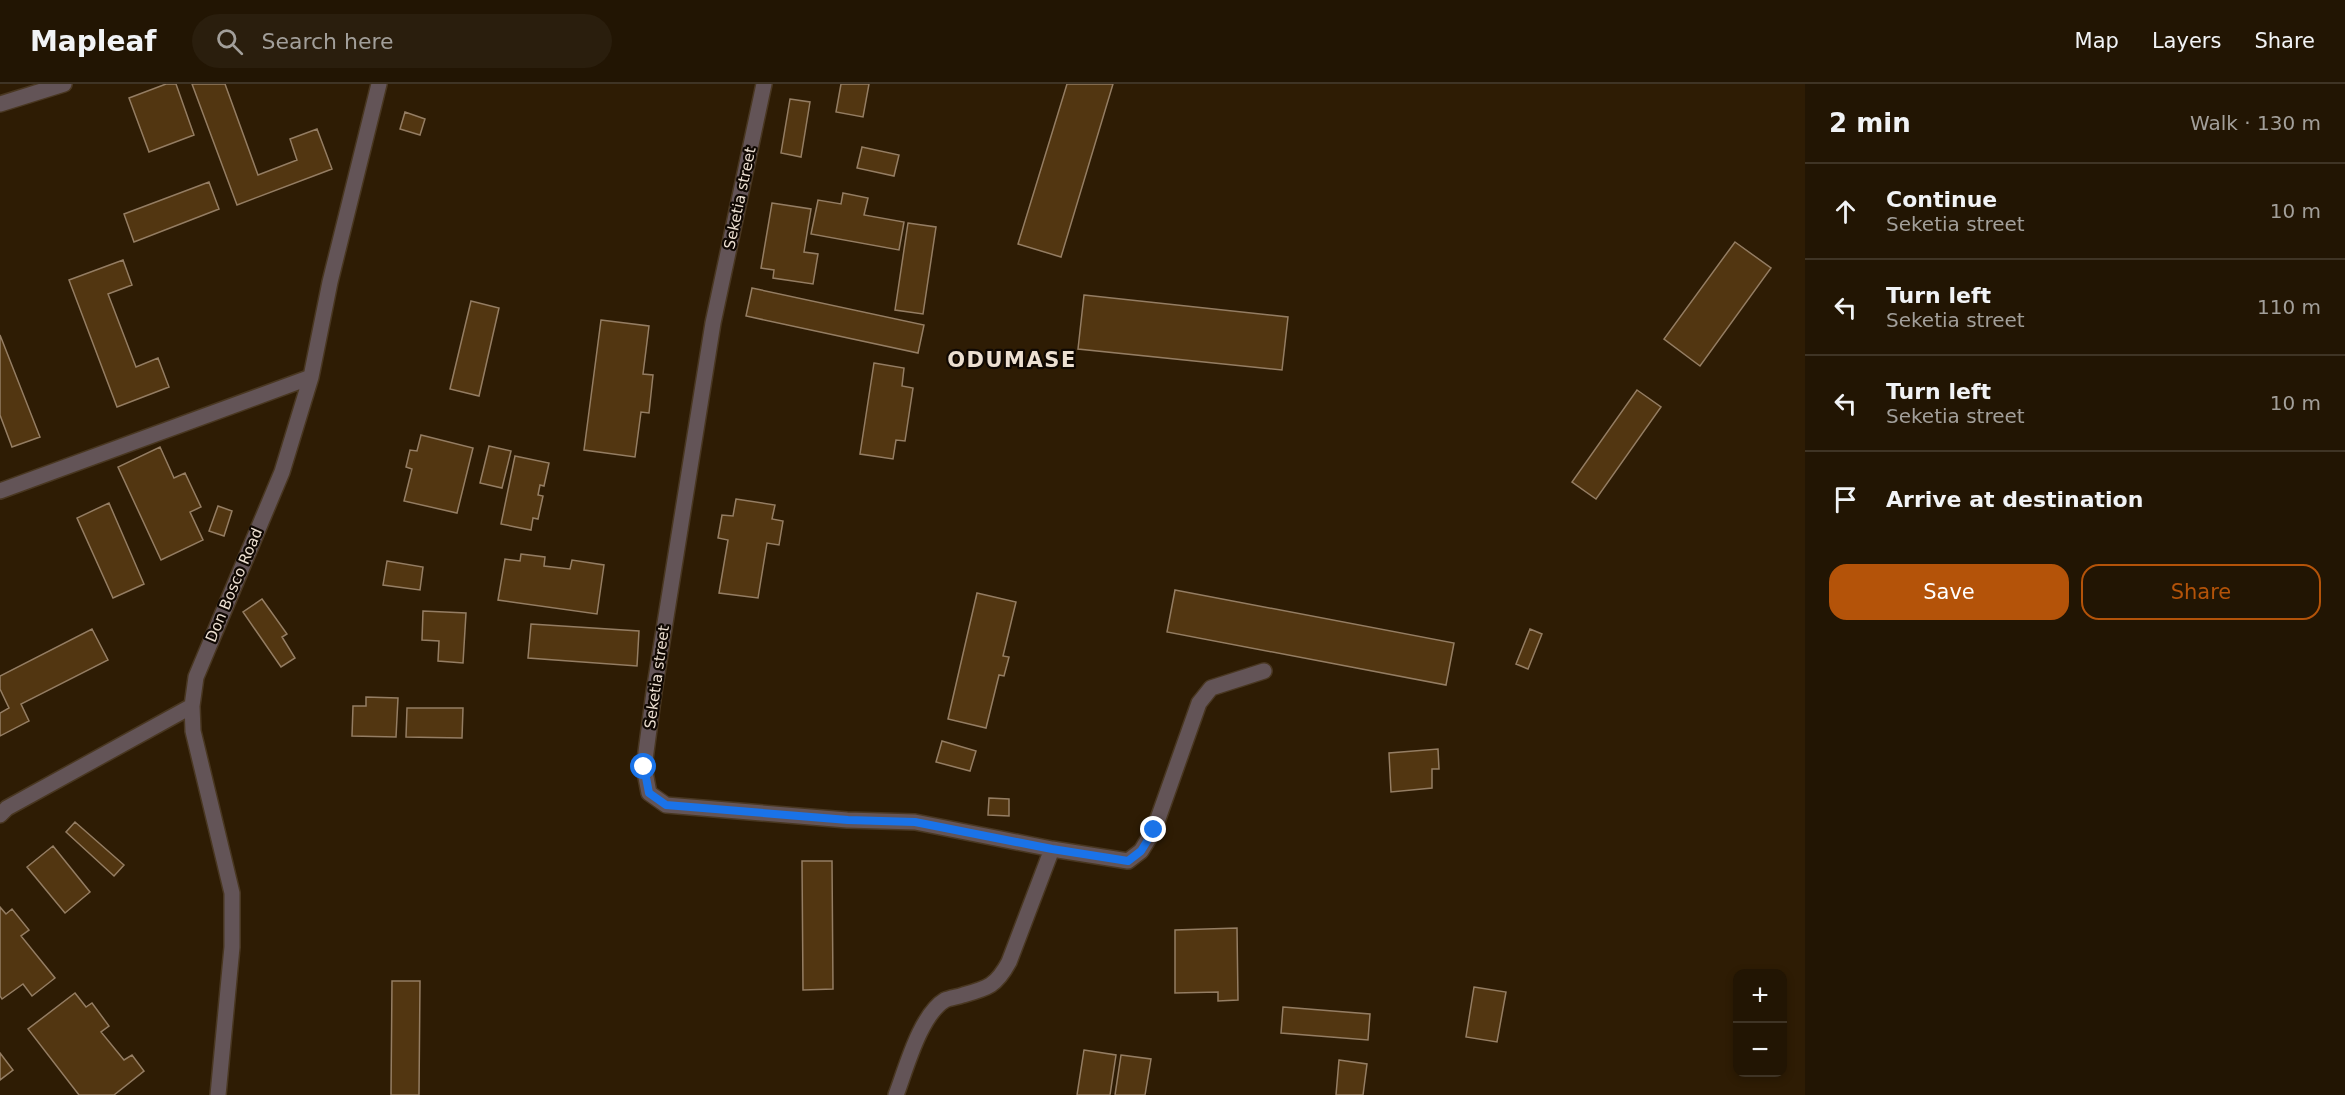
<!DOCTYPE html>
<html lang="en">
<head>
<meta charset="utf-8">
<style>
	body { margin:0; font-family:"DejaVu Sans",sans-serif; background:#2a1e0d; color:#f1f3f6 }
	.controls { position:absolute; right:18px; bottom:18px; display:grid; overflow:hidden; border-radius:12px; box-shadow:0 3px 9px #0003 }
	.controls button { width:54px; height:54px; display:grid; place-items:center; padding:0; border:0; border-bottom:2px solid #3f3425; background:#221503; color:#f1f3f6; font:30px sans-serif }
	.stop { position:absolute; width:18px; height:18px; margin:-14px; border:4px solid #1a73e8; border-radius:50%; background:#fff }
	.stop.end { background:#1a73e8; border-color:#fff; box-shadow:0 2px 6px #0008 }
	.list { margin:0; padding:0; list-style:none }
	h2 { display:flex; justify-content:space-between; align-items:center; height:78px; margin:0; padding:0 24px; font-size:26px }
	h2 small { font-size:20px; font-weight:400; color:#a29f9a }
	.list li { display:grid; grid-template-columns:39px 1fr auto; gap:18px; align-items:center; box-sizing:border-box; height:96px; padding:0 24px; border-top:2px solid #3f3425 }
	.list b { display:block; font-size:22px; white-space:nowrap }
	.list p { margin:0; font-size:20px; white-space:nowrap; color:#a29f9a }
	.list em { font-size:20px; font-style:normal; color:#a29f9a }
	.actions { display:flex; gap:12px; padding:18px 24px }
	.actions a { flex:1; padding:14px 0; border:2px solid #b45309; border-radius:18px; text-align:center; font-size:21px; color:#b45309 }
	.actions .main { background:#b45309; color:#fff }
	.icon { flex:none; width:33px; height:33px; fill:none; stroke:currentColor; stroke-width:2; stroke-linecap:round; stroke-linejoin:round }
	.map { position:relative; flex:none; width:1805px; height:1011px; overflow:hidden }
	header { display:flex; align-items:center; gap:36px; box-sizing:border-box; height:84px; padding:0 30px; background:#221503; border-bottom:2px solid #3f3425 }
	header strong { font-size:28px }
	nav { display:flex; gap:33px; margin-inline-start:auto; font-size:21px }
	.search { width:420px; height:54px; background:#2a1e0d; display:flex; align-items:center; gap:15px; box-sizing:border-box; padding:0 21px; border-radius:33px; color:#a29f9a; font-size:22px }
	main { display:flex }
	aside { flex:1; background:#221503 }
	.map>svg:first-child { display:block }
	.building { fill:#523611; stroke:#947d63; stroke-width:1.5 }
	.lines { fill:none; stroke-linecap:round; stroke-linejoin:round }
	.minor-casing { stroke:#493721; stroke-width:18 }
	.minor { stroke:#635457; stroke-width:15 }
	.route { stroke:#1a73e8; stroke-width:8 }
	.labels { text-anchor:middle; stroke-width:4.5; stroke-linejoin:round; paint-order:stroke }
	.street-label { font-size:15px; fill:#ecdfd1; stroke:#100802 }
	.district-label { font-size:21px; font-weight:bold; letter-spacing:1.5px; fill:#ecdfd1; stroke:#100802 }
</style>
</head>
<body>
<header>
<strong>Mapleaf</strong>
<div class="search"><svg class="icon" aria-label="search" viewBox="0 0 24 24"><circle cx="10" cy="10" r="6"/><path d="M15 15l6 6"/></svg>Search here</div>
<nav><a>Map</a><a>Layers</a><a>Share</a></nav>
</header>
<main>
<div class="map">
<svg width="1805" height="1011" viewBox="0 0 1805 1011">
	<rect width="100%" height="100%" fill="#2e1c04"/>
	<path class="building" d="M 166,0 L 176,0 L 194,51 L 149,68 L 129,14 Z
		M 192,0 L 225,0 L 258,91 L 297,76 L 290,55 L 317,45 L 332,85 L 237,121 Z
		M 841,0 L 869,0 L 863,33 L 836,28 Z
		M 1067,0 L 1113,0 L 1061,173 L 1018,160 Z
		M 790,15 L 810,18 L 801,73 L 781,69 Z
		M 405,28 L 425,35 L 420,51 L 400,45 Z
		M 862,63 L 899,71 L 894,92 L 857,84 Z
		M 209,98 L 219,125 L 134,158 L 124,130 Z
		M 843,109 L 868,114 L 864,131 L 904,138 L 899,166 L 811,150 L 818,116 L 841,120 Z
		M 772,119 L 811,125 L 804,168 L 818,170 L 813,200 L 773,194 L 774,186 L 761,184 Z
		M 908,139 L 936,143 L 923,230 L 895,226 Z
		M 1735,158 L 1771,184 L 1700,282 L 1664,255 Z
		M 123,176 L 132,201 L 108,210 L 136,283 L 158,274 L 169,303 L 117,323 L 69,196 Z
		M 752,204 L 924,241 L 918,269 L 746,232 Z
		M 1084,211 L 1288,233 L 1282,286 L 1078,265 Z
		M 471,217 L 499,224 L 479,312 L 450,305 Z
		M 601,236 L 649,242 L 643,290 L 653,291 L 649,329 L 641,328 L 635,373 L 584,366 Z
		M 0,251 L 40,353 L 12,363 L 0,331 Z
		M 874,279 L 904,284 L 902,302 L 913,304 L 905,357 L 896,356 L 893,375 L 860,370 Z
		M 1637,306 L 1661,323 L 1596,415 L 1572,398 Z
		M 421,351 L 473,364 L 457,429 L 404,417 L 412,385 L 406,383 L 410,366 L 417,367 Z
		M 489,362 L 511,367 L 502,404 L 480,399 Z
		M 160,363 L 174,394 L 185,389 L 201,423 L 190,428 L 203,456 L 161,476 L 118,383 Z
		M 515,372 L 549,379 L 544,402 L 540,401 L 538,411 L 543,412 L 538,435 L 533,434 L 531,446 L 501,440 Z
		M 736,415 L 775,421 L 772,435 L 783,437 L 779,461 L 767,459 L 758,514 L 719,509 L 728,456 L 718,454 L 722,431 L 733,432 Z
		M 109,419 L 144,500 L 113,514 L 77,434 Z
		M 218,422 L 232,427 L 224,452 L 209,447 Z
		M 521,470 L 545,473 L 544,482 L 570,485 L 572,476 L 604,481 L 597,530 L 498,516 L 505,475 L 520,477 Z
		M 387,477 L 423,483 L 420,506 L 383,501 Z
		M 1175,506 L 1454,559 L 1446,601 L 1167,548 Z
		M 977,509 L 1016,518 L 1003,572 L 1009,573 L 1004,592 L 999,591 L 986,644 L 948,635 Z
		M 262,515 L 287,550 L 282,553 L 295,574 L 281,583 L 243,528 Z
		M 423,527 L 466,529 L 463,579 L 438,577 L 439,557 L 422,556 Z
		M 531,540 L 639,547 L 637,582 L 528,574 Z
		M 92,545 L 108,576 L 21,620 L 29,637 L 0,652 L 0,629 L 9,624 L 0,605 L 0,592 Z
		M 1530,545 L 1542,550 L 1528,585 L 1516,580 Z
		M 366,613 L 398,614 L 396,653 L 352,652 L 353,622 L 366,622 Z
		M 407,624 L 463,624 L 462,654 L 406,653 Z
		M 942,657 L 976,667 L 970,687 L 936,678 Z
		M 1438,665 L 1439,685 L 1432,685 L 1432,704 L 1391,708 L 1389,669 Z
		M 989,714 L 1009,715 L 1009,732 L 988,731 Z
		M 75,738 L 124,781 L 114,792 L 66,748 Z
		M 53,762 L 90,808 L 65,829 L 27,783 Z
		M 802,777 L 832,777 L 833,905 L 803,906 Z
		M 0,823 L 6,830 L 12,825 L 29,846 L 21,852 L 55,894 L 32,912 L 23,900 L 2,915 L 0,912 Z
		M 1237,844 L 1238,916 L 1218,917 L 1218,908 L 1175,909 L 1175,846 Z
		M 392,897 L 420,897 L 419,1011 L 391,1011 Z
		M 1474,903 L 1506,908 L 1497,958 L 1466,953 Z
		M 75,909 L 86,923 L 92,919 L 109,942 L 101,948 L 124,976 L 132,971 L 144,987 L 114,1011 L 79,1011 L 28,945 Z
		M 1283,923 L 1370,930 L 1368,956 L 1281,949 Z
		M 1084,966 L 1116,971 L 1110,1011 L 1077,1011 Z
		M 0,969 L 13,986 L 0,996 Z
		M 1121,971 L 1151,975 L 1145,1011 L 1115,1011 Z
		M 1339,976 L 1367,980 L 1363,1011 L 1336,1011 Z"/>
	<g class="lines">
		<defs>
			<path id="minor" d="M 764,0 L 713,239 L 654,608 L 644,683 L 649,709 L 666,721 L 847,736 L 915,738 L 1052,765 L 1128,777 L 1141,767 L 1154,746 L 1199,619 L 1211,604 L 1264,587
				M 0,20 L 64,0
				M 0,407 L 311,293
				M 0,731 L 7,724 L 192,622
				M 218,1011 L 232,863 L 232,809 L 193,647 L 192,622 L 196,593 L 282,388 L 311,293 L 330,198 L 379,0
				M 896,1011 C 906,985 920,931 945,916 C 950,914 957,913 963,911 C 988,904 996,902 1009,878 L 1052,765"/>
		</defs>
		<use href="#minor" class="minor-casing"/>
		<use href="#minor" class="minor"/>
	</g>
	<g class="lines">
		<path class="route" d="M 644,683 L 649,709 L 666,721 L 848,736 L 915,738 L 1052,765 L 1128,777 L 1141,767 L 1154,746"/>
	</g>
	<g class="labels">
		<g class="street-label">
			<text transform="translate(740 114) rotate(-78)" y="5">Seketia street</text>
			<text transform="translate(234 501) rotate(-67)" y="5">Don Bosco Road</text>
			<text transform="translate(657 593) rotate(-82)" y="5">Seketia street</text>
		</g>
		<g class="district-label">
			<text x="1012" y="283">ODUMASE</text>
		</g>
	</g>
</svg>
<div class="controls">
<button>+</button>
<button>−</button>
</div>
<div class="stop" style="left:644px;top:683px"></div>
<div class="stop end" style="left:1154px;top:746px"></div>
</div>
<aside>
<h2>2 min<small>Walk · 130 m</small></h2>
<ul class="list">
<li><svg class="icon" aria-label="ahead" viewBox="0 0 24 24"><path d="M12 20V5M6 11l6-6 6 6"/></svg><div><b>Continue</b><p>Seketia street</p></div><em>10 m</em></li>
<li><svg class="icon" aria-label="left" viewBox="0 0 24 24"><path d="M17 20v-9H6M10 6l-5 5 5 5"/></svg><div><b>Turn left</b><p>Seketia street</p></div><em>110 m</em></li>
<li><svg class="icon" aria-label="left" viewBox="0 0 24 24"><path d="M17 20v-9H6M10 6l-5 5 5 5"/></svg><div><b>Turn left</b><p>Seketia street</p></div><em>10 m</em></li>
<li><svg class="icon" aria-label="arrive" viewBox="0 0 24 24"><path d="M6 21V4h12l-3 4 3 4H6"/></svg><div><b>Arrive at destination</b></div></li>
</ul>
<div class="actions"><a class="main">Save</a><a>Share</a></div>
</aside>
</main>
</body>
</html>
